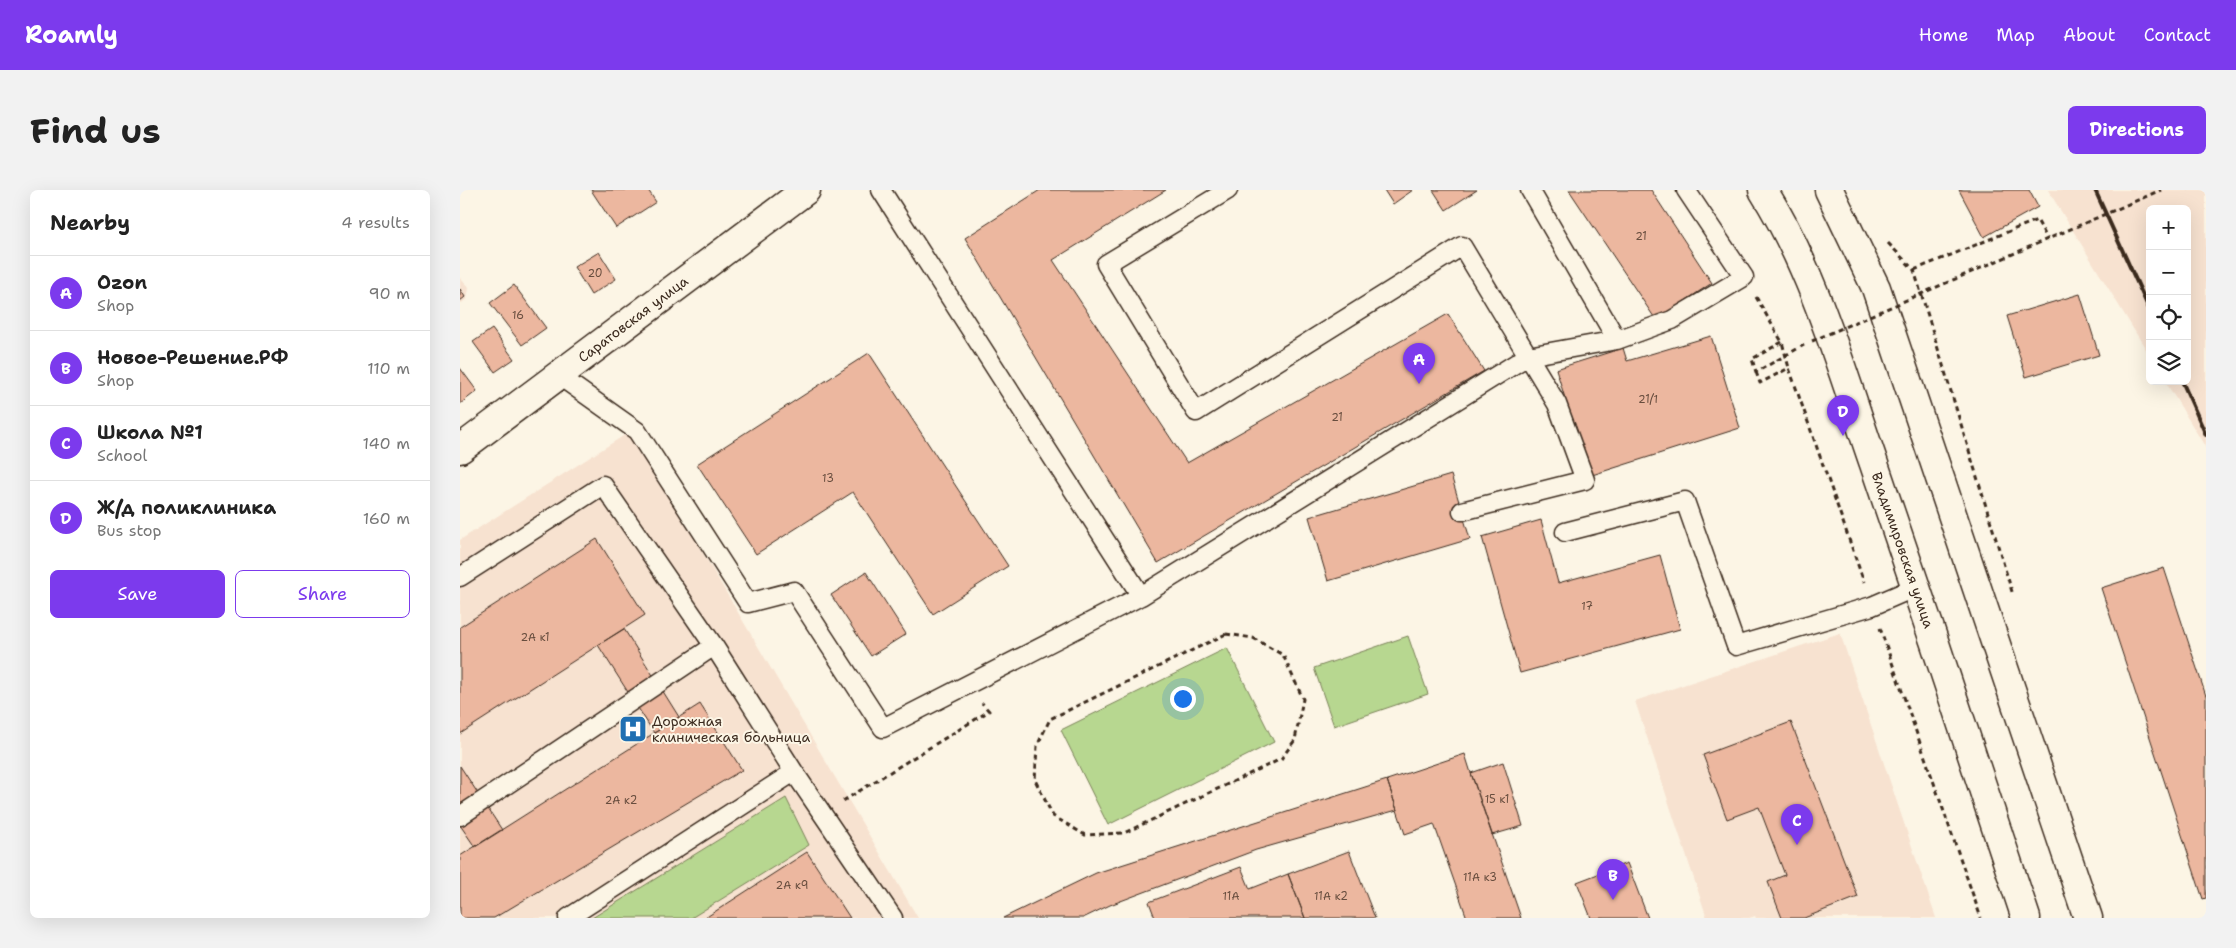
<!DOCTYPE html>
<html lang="en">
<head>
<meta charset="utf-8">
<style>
	body { margin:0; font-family:"Shantell Sans",sans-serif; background:#f2f2f2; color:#222 }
	.controls { position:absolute; right:15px; top:15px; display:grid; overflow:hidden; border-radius:8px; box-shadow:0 5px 20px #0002 }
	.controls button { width:45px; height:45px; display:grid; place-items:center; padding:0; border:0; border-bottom:1px solid #e0e0e0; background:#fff; color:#222; font:25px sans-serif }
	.you { position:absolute; left:722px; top:508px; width:18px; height:18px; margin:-12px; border:4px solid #fff; border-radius:50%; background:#1a73e8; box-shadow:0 0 0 8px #1a73e833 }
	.badge { display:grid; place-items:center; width:32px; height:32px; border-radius:50%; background:#7c3aed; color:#fff; font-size:16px; font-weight:700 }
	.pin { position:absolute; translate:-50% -41px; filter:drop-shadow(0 1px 2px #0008) }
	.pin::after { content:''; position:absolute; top:26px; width:18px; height:15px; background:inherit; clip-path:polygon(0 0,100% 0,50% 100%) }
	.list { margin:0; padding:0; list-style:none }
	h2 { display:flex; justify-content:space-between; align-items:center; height:65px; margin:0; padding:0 20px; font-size:21px }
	h2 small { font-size:16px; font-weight:400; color:#767676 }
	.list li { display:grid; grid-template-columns:32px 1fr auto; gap:15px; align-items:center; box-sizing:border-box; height:75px; padding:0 20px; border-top:1px solid #e0e0e0 }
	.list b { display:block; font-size:19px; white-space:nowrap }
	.list p { margin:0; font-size:16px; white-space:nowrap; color:#767676 }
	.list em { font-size:16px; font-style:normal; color:#767676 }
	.actions { display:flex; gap:10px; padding:15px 20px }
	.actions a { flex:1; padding:11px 0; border:1px solid #7c3aed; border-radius:8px; text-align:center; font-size:18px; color:#7c3aed }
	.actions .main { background:#7c3aed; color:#fff }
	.icon { flex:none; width:28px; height:28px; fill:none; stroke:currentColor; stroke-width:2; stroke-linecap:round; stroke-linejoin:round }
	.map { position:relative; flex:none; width:1746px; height:728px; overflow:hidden; border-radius:8px }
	header { display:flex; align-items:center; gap:30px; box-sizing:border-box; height:70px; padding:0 25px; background:#7c3aed; color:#fff }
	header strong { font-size:24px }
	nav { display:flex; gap:28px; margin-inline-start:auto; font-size:18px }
	.intro { display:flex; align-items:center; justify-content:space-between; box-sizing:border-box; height:120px; padding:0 30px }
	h1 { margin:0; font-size:35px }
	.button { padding:12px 22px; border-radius:8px; background:#7c3aed; color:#fff; font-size:18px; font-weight:700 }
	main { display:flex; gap:30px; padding:0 30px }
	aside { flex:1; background:#fff; border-radius:8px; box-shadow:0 5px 20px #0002 }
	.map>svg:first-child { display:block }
	.built { fill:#f7e2d0 }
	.green { fill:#b7d790; stroke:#798057 }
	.building { fill:#ecb79f; stroke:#3b2a1e }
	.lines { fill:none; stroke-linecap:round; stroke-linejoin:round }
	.lane-casing { stroke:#3b2a1e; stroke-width:21 }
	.street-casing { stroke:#3b2a1e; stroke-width:31 }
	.primary-casing { stroke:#3b2a1e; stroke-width:31 }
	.path { stroke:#3b2a1e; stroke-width:3; stroke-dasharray:5 4; stroke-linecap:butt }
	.lane { stroke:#fcf5e5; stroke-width:18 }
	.street { stroke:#fcf5e5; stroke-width:28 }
	.primary { stroke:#fcf5e5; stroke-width:28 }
	.rail { stroke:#3b2a1e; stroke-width:4 }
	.path-bridge { stroke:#3b2a1e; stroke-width:3; stroke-dasharray:5 4; stroke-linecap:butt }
	.labels { text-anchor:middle; stroke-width:4; stroke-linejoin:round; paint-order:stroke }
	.number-label { font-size:11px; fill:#674d3e }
	.street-label { font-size:14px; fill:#3b2a1e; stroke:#fcf5e5 }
	.poi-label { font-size:14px; fill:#3b2a1e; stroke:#fcf5e5; text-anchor:start }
</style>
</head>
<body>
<header>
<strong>Roamly</strong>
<nav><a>Home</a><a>Map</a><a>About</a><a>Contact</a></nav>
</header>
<div class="intro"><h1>Find us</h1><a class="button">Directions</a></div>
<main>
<aside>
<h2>Nearby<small>4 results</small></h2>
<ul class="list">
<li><span class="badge">A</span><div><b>Ozon</b><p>Shop</p></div><em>90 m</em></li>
<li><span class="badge">B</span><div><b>Новое-Решение.РФ</b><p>Shop</p></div><em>110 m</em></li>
<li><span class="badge">C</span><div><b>Школа №1</b><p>School</p></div><em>140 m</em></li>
<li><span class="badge">D</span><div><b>Ж/д поликлиника</b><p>Bus stop</p></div><em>160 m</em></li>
</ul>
<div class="actions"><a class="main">Save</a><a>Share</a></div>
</aside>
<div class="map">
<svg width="1746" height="728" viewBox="0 0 1746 728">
	<rect width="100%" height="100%" fill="#fcf5e5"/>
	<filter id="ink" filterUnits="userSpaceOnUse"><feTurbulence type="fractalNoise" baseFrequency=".02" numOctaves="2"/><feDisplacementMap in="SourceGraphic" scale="10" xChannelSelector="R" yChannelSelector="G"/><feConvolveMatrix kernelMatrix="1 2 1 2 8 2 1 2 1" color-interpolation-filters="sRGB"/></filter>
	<g filter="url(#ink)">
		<path class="built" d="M 1588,0 L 1746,0 L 1746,258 L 1705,191 L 1727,191 L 1727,19 L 1690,19 L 1690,166 Z
			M 0,88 L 9,98 L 7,109 L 0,114 Z
			M 171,241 L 458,728 L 0,728 L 0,350 Z
			M 1380,443 L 1476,728 L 1296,728 L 1295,726 L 1289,728 L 1247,728 L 1175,511 Z"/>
		<path class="green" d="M 948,446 L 968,504 L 874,536 L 854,478 Z
			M 767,458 L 814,552 L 648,635 L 601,540 Z
			M 326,608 L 349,655 L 231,728 L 132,728 Z"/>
		<path class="building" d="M 131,0 L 188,0 L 196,12 L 156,38 Z
			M 580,0 L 706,0 L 593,70 L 727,273 L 988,124 L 1024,181 L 698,373 L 505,48 Z
			M 924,0 L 953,0 L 933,14 Z
			M 973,0 L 1017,0 L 986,20 Z
			M 1109,0 L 1191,0 L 1252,93 L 1196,130 Z
			M 1499,0 L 1569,0 L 1578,17 L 1524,47 Z
			M 139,62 L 156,89 L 131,105 L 114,77 Z
			M 54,95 L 86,138 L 62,155 L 30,113 Z
			M 0,99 L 5,107 L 0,111 Z
			M 1620,104 L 1639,165 L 1566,187 L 1547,126 Z
			M 32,139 L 54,169 L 35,182 L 13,152 Z
			M 1251,146 L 1280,238 L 1129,286 L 1096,179 L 1163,158 L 1167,171 Z
			M 409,163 L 548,376 L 473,424 L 393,302 L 296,364 L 237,274 Z
			M 0,178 L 17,201 L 0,214 Z
			M 991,285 L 1010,349 L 868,391 L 849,327 Z
			M 1081,330 L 1098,393 L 1200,365 L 1220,439 L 1060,483 L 1022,347 Z
			M 137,349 L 185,425 L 0,544 L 0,437 Z
			M 1704,378 L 1746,506 L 1746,708 L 1743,709 L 1641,398 Z
			M 406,382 L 446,444 L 411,466 L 371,405 Z
			M 164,439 L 219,527 L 194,543 L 138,455 Z
			M 240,514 L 282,580 L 34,728 L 0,728 L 0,666 Z
			M 1331,532 L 1398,707 L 1344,728 L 1322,728 L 1308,692 L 1325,685 L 1299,617 L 1267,629 L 1243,565 Z
			M 1005,564 L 1011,583 L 1061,728 L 1007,728 L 974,634 L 945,644 L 927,590 Z
			M 1043,572 L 1063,636 L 1032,645 L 1011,583 Z
			M 0,576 L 42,640 L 15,657 L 0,635 Z
			M 927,590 L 937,620 L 796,660 L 650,715 L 623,728 L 543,728 L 636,683 Z
			M 889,661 L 915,728 L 845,728 L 828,684 Z
			M 347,662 L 390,728 L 245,728 Z
			M 1167,673 L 1188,728 L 1131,728 L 1117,692 Z
			M 781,677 L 790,699 L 828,684 L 845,728 L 695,728 L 689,712 Z"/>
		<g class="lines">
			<defs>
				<path id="lane" d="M 421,0 L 681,406 L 1068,166 L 1157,150 L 1212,130 L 1284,87 L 1226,0
					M 768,0 L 646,74 L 736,222 L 1002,56 L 1097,214 L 1125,290 L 1002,321
					M 1070,0 L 1157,150
					M 98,185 L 177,241 L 288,413 L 334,401 L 423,538 L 681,406
					M 1105,342 L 1225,311 L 1276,456 L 1412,416 L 1456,397
					M 0,387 L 143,295 L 254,456 L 334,582 L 433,728
					M 0,626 L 254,456
					M 108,728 L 334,582"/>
				<path id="street" d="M 0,259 L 346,0"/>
				<path id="primary" d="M 1303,0 C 1355,83 1382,182 1414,274 C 1466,425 1516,576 1566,728
					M 1369,0 L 1416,98 L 1628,728"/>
			</defs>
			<use href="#lane" class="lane-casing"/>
			<use href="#street" class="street-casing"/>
			<use href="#primary" class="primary-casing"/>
			<path class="path" d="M 1428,53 L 1454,80 L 1553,405
				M 1454,80 L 1577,30 L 1588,50
				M 1296,107 L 1322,152 L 1329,178
				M 1322,152 L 1292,169 L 1296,182 L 1344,155
				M 1296,182 L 1300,193 L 1329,178 L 1404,392
				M 1420,438 L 1521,728
				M 766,444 L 793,448 L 823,465 L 843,509 L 835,550 L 821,569 L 664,643 L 625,645 L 593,626 L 575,590 L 577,556 L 590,529 Z
				M 383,611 L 529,521 L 522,513"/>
			<use href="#lane" class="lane"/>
			<use href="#street" class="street"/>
			<use href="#primary" class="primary"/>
			<path class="rail" d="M 1635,0 L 1690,121
				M 1722,191 L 1746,245"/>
			<path class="path-bridge" d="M 1352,151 L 1701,0"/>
		</g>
	</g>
	<defs>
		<symbol id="hospital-square" viewBox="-11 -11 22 22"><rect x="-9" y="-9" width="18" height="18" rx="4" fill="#1f6fb2" stroke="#fcf5e5"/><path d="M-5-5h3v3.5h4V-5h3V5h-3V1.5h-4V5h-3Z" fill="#fff"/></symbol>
	</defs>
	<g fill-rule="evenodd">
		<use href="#hospital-square" x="157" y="523" width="32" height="32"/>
	</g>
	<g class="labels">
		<g class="number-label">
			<text x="1181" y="50">21</text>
			<text x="135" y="87">20</text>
			<text x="58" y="129">16</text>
			<text x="1188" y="213">21/1</text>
			<text x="877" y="231">21</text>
			<text x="368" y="292">13</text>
			<text x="1127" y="420">17</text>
			<text x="75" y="451">2А к1</text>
			<text x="1037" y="613">15 к1</text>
			<text x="161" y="614">2А к2</text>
			<text x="1020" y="691">11А к3</text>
			<text x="332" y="699">2А к9</text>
			<text x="771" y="710">11А</text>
			<text x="871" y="710">11А к2</text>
		</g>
		<g class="street-label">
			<text transform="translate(173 129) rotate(-37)" y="5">Саратовская улица</text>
			<text transform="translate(1443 360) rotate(71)" y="5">Владимировская улица</text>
		</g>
		<g class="poi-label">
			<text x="192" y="536">Дорожная<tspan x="192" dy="16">клиническая больница</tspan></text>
		</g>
	</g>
</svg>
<div class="controls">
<button>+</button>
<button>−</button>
<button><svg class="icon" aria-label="locate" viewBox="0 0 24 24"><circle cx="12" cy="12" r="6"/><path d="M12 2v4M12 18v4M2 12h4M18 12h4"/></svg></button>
<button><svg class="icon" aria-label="layers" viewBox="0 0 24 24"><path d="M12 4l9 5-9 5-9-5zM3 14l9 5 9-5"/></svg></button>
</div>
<div class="you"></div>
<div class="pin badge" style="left:959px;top:194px">A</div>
<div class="pin badge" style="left:1153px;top:710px">B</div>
<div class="pin badge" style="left:1337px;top:655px">C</div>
<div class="pin badge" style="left:1383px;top:246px">D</div>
</div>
</main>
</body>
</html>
